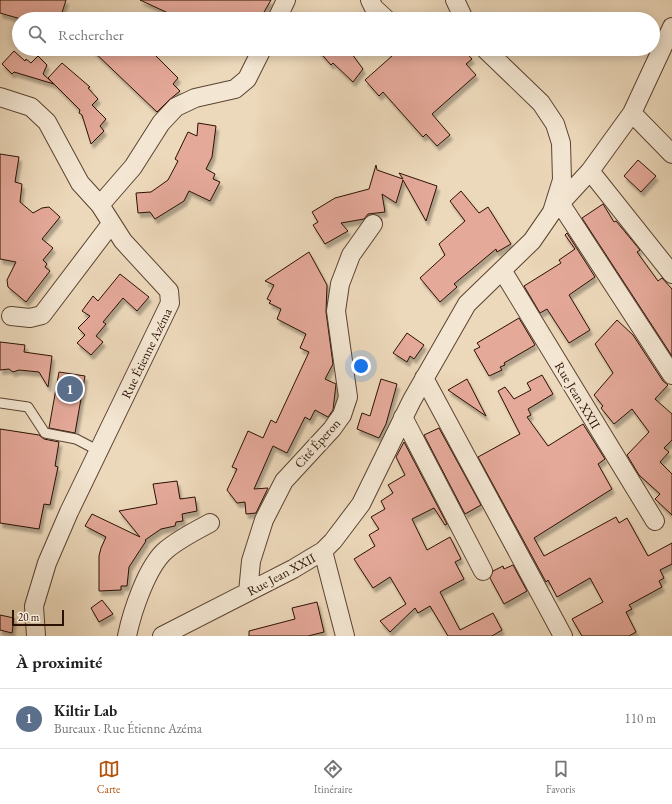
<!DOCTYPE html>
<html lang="fr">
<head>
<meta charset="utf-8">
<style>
	body { margin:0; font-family:"EB Garamond",serif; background:#f2f2f2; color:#202124 }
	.scale { position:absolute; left:12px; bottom:10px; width:52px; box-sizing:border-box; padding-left:4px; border:2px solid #2b1103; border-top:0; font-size:11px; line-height:14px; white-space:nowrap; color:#2b1103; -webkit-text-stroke:3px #f3e6d2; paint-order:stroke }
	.you { position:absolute; left:361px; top:366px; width:14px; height:14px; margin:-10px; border:3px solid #fff; border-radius:50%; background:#1a73e8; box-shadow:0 0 0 6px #1a73e833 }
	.badge { display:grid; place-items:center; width:26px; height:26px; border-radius:50%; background:#b45309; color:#fff; font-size:13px; font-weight:700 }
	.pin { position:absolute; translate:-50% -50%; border:2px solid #fff; box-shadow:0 1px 4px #0006 }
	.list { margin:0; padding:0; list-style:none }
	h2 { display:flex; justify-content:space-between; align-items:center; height:52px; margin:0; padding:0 16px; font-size:17px }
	h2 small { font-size:13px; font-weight:400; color:#757577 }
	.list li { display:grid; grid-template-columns:26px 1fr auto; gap:12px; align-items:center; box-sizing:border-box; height:60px; padding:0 16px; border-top:1px solid #e0e0e0 }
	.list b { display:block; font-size:15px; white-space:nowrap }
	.list p { margin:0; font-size:13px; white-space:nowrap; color:#757577 }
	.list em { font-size:13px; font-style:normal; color:#757577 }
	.icon { flex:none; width:22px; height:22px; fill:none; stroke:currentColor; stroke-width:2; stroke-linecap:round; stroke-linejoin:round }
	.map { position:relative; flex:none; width:672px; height:636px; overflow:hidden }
	.search { position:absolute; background:#fff; box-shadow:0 2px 10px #0003; left:12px; right:12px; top:12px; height:44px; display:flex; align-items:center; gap:10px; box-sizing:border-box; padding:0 14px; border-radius:22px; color:#757577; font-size:15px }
	.sheet { height:112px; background:#fff }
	nav { display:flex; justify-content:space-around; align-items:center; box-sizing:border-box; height:56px; border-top:1px solid #e0e0e0; background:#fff; font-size:11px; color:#757577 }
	nav a { display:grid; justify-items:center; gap:2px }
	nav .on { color:#b45309 }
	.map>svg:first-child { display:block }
	.building { fill:#e5a99a; stroke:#2b1103; filter:url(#shadow) }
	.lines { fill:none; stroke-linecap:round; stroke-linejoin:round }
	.lane-casing { stroke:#5b4331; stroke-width:11 }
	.street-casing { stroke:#5b4331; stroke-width:20 }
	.lane { stroke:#f3e6d2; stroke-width:9 }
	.street { stroke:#f3e6d2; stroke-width:18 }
	.labels { text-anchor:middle; stroke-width:4; stroke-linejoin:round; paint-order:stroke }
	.street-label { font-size:13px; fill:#2b1103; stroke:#f3e6d2 }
</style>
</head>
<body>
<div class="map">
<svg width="672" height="636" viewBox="0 0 672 636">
	<defs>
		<filter id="shadow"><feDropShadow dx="2.5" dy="4.5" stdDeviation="1" flood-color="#0004"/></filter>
	</defs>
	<rect width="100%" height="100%" fill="#ecd8ba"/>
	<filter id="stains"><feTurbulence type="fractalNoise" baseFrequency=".005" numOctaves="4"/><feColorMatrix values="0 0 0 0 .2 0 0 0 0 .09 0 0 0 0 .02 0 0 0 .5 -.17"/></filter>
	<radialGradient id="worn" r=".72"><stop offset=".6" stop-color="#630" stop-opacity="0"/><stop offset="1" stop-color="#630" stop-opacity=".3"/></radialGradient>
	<path class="building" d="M 0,0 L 66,0 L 60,19 L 21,19 L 0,13 Z
		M 140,0 L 271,0 L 260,19 L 181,19 Z
		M 91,49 L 149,49 L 178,78 L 173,84 L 180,91 L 169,100 L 157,112 Z
		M 317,49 L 350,49 L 349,50 L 363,69 L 353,82 L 333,63 L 331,65 Z
		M 386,49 L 463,49 L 472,59 L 466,64 L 476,75 L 432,114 L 450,135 L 437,146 L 426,134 L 423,137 L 383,92 L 379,96 L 365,80 L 392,56 Z
		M 14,51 L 25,61 L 26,59 L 31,63 L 38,56 L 47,65 L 43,74 L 54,84 L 14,72 L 12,74 L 2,64 Z
		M 62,63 L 90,87 L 88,88 L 98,99 L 92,105 L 106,119 L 100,126 L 104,131 L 91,144 L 82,115 L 79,113 L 80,110 L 48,78 Z
		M 198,123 L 216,126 L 212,157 L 206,169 L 215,174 L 213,179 L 220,182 L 210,201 L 189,191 L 184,201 L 155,219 L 150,212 L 138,213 L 136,193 L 151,192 L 168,180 L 178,161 L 175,159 L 188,132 L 197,136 Z
		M 0,154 L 19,157 L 15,182 L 22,184 L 20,202 L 33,213 L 42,208 L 49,207 L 60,217 L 42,239 L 53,248 L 43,260 L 47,264 L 45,267 L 50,271 L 26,302 L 8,287 L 7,280 L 16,262 L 0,259 Z
		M 638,160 L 656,176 L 641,192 L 624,176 Z
		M 376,165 L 377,170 L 403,179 L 399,173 L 437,186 L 426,221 L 403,180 L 396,203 L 382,194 L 385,212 L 368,214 L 364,219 L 341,223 L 348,231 L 325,244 L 313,225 L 318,222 L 312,212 L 335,198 L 369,189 Z
		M 461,191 L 479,213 L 488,207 L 511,244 L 497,252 L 496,249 L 454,284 L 457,287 L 440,302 L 420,278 L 445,255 L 439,244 L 465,221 L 450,201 Z
		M 603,204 L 614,222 L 616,221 L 640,250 L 637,252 L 658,281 L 662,278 L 672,289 L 672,356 L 582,218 Z
		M 567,233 L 595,277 L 569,295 L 590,330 L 569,343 L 547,309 L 540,313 L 524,286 L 561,263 L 559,260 L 575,249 L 565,235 Z
		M 309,252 L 327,285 L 326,312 L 333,364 L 325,379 L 336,384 L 333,410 L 328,417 L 315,410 L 310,420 L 305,417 L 287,453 L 273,446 L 254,489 L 268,488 L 256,513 L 246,514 L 245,502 L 237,503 L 227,490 L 237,469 L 232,467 L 248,431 L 263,438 L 271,420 L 276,423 L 309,352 L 300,348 L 306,334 L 277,319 L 281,309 L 269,303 L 271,301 L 267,299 L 274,285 L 265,281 Z
		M 120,274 L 149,297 L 137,311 L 123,298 L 103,322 L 106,324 L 96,336 L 103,342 L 91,355 L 77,343 L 85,335 L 78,328 L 90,316 L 82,311 L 93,296 L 98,301 Z
		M 519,318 L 535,345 L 504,363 L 505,365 L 500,367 L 502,370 L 489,376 L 474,350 L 480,347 L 477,343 Z
		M 617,320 L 633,335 L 663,381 L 668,385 L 655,399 L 672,414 L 672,440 L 664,448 L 669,452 L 660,462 L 672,474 L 672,515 L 655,499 L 660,494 L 639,475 L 627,455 L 649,432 L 632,409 L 614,424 L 601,408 L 603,406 L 594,395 L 613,373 L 595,344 Z
		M 407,333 L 424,345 L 414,359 L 410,356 L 407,362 L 393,353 Z
		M 0,342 L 25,345 L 24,352 L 52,356 L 48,387 L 39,372 L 19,370 L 13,372 L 9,369 L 0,370 Z
		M 59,372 L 85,376 L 75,433 L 49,428 Z
		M 542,375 L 553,394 L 528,409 L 531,415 L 527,417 L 548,446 L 583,424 L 605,459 L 598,464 L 612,489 L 534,538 L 544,556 L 616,517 L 619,523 L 627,518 L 648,556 L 672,543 L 672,564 L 660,570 L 664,578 L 659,581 L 662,587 L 629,605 L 632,609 L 626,612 L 636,632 L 629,636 L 582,636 L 572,619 L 603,602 L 590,578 L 557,597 L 548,580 L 546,582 L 478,457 L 520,434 L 498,391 L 505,387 L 514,399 L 531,390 L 527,383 Z
		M 381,379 L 397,384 L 386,424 L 379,438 L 357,429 L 362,413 L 370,416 Z
		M 467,379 L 486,416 L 448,390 Z
		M 439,428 L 481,505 L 465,514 L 424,435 Z
		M 0,429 L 39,435 L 44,439 L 59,442 L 55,466 L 58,467 L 50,505 L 44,504 L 39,529 L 0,523 Z
		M 404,442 L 447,524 L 445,525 L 434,508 L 412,519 L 427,550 L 450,537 L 461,559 L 455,562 L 464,579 L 440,592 L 460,630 L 493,613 L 502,630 L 492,636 L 448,636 L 430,606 L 418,613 L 415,608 L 390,632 L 380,621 L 406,604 L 390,577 L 373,588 L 354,559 L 375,546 L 369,535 L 379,529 L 371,517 L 385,509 L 381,501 L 393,493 L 388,485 L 405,475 L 396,457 Z
		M 177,481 L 180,499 L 195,497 L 197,511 L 182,514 L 183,521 L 176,522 L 175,526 L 161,529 L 145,540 L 146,541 L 129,567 L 127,586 L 121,586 L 121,590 L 99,591 L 99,556 L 101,548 L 106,537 L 85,526 L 92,514 L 140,537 L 119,511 L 157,504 L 153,484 Z
		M 513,565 L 527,591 L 504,604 L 490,578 L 493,571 L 503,566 L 504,569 Z
		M 102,600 L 113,614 L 99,622 L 91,608 Z
		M 317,602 L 324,632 L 308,636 L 249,636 L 249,631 L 295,619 L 292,608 Z
		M 0,615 L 14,618 L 12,633 L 0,630 Z"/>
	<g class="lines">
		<defs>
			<path id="lane" d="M 0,403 L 28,407 L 45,433 L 76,439 L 99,451"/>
			<path id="street" d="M 370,0 L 374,8 L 386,19
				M 455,0 L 464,19
				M 277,19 L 286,0
				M 0,97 L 31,107 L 47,122 L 80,183 L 100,205 L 123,241 L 169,291 L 170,303 L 69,512 L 47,563 L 34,606 L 36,636
				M 632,113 L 672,154
				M 590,171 L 672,274
				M 560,203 L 672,375
				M 100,205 L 133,167 L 161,123 L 176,107 L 195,98 L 235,89 L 247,79 L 262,49
				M 555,209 L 590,171 L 632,113 L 672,27
				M 502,270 L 655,521
				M 11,316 L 30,318 L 42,315 L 111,224
				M 424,378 L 563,636
				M 403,417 L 483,571
				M 323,551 L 345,636
				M 248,592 L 251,561 L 264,520 L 284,481 L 332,429 L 342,415 L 348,397 L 336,311 L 340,284 L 351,255 L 373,224
				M 127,636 C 132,612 147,566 166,550 C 179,539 195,531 210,523
				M 162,636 L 293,569 L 323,551 L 333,541 L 361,504 L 412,400 L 467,304 L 532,241 L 552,212 L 562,180 L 561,143 L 555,124 L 541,103 L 485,49"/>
		</defs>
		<use href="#lane" class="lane-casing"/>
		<use href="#street" class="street-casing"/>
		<use href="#lane" class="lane"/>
		<use href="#street" class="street"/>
	</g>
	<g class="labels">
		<g class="street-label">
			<text transform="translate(146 353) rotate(-64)" y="5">Rue Étienne Azéma</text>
			<text transform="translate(578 395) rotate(59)" y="5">Rue Jean XXII</text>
			<text transform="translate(317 443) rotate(-48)" y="5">Cité Éperon</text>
			<text transform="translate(281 574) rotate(-28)" y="5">Rue Jean XXII</text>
		</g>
	</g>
	<rect width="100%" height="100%" filter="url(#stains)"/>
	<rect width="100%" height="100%" fill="url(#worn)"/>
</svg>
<div class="scale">20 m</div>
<div class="you"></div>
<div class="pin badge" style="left:70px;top:389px;background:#5c6f8a">1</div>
<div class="search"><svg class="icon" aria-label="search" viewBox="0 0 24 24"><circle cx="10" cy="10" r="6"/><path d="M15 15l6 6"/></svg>Rechercher</div>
</div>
<section class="sheet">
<h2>À proximité<small></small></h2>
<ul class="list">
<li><span class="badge" style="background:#5c6f8a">1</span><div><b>Kiltir Lab</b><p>Bureaux · Rue Étienne Azéma</p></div><em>110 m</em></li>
</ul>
</section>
<nav>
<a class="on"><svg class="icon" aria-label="map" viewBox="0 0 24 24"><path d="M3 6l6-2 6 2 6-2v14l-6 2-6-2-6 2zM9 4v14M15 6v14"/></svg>Carte</a>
<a><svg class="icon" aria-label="directions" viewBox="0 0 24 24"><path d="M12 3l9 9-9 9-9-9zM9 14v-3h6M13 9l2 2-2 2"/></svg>Itinéraire</a>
<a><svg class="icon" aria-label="saved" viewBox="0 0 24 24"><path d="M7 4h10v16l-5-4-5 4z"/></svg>Favoris</a>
</nav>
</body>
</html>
